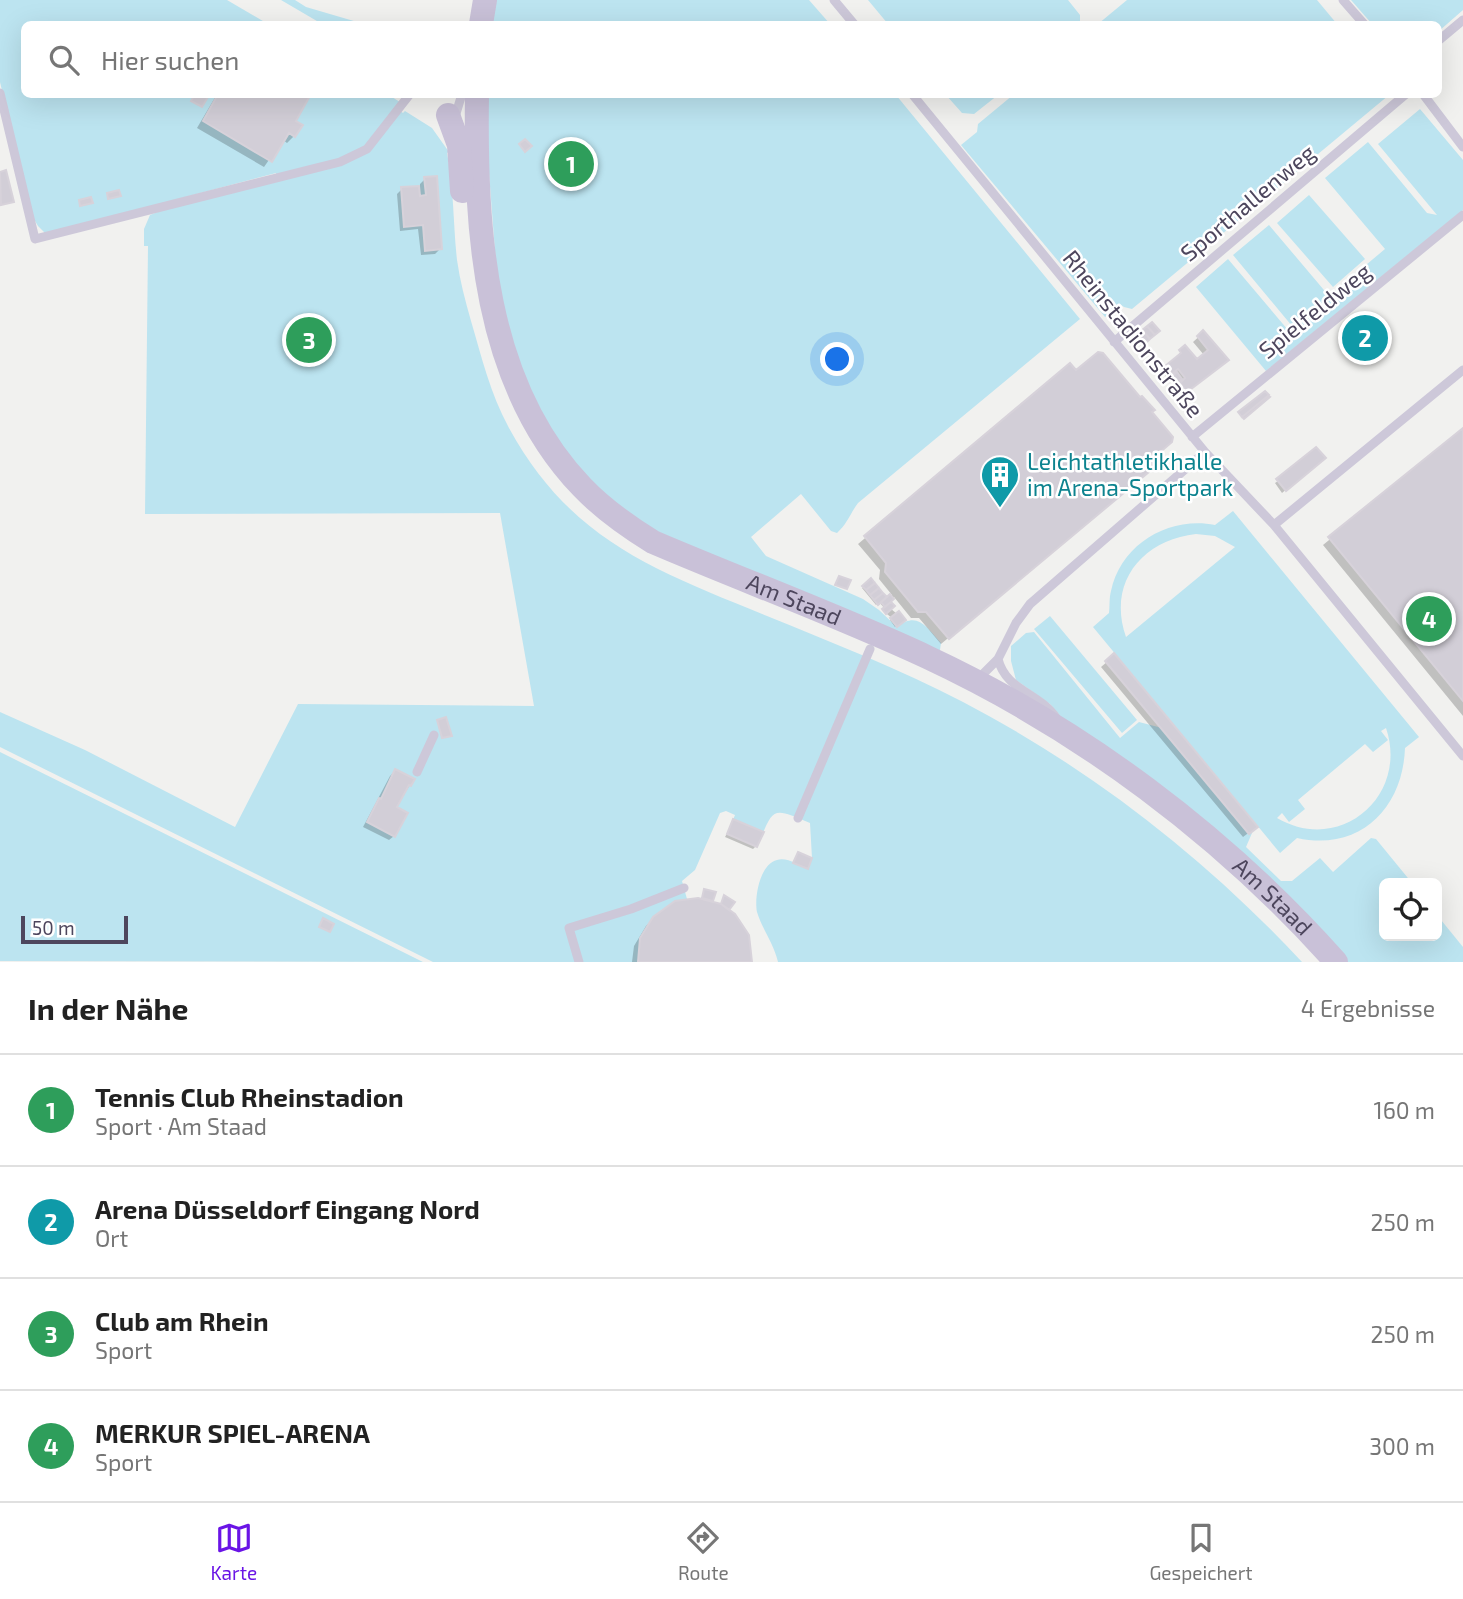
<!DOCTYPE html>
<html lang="de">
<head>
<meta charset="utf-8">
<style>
	body { margin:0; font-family:"Exo 2",sans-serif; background:#f6f6f6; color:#222 }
	.controls { position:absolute; right:21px; bottom:21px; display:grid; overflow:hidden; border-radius:10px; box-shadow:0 7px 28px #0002 }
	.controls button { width:63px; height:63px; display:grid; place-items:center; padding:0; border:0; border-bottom:2px solid #e0e0e0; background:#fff; color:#222; font:35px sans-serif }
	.scale { position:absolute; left:21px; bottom:18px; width:107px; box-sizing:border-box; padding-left:7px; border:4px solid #4d465d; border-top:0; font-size:19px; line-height:24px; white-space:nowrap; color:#4d465d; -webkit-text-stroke:5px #fff; paint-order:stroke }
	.you { position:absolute; left:838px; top:360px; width:24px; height:24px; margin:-18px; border:5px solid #fff; border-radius:50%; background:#1a73e8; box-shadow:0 0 0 10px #1a73e833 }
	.badge { display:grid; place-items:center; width:46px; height:46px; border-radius:50%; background:#6a14e6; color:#fff; font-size:23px; font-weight:700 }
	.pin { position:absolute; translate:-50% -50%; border:4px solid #fff; box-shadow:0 2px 7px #0006 }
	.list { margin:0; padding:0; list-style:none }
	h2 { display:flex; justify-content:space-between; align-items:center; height:91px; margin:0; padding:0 28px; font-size:30px }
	h2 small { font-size:23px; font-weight:400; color:#767676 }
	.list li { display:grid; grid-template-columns:46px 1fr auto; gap:21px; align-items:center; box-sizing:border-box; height:112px; padding:0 28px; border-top:2px solid #e0e0e0 }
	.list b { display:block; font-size:26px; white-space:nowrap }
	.list p { margin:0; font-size:23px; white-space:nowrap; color:#767676 }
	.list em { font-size:23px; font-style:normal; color:#767676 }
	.icon { flex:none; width:38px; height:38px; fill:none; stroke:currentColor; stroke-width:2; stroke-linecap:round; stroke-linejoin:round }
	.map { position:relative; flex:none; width:1463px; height:962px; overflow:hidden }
	.search { position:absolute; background:#fff; box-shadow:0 7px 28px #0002; left:21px; right:21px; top:21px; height:77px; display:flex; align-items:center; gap:18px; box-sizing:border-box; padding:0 24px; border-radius:10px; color:#767676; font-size:26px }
	.sheet { height:539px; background:#fff }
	nav { display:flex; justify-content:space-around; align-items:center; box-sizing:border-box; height:98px; border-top:2px solid #e0e0e0; background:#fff; font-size:19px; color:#767676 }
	nav a { display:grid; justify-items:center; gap:4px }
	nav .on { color:#6a14e6 }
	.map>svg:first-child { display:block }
	.green { fill:#bce4f0; fill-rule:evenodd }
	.shadow { fill:#0003 }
	.building { fill:#d2ced7; stroke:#d7d2da; stroke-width:2 }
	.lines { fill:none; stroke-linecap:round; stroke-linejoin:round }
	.lane { stroke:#cdc8d9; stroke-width:9 }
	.secondary { stroke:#c9c1d8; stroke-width:24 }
	.labels { text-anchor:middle; stroke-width:5; stroke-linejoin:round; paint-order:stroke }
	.street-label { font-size:23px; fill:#4d465d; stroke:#fff }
	.culture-label { font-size:23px; fill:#0d838f; stroke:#fff; text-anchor:start }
</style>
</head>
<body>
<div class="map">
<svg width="1463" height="962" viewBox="0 0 1463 962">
	<rect width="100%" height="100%" fill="#f1f1ef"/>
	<path class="green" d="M 0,0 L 227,0 L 268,24 L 24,24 L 24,94 L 387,94 L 400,102 L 396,108 L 403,113 L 405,111 L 432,128 L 449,152 L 447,153 C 454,187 453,224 457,260 C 460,281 465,300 471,321 C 482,358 490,393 509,428 C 571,541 655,570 767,616 C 833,643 900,669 963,702 C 1091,769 1204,857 1302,962 L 778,962 C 774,944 762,929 757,912 C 754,897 760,864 777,860 C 787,857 799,865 808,869 L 812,858 L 810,823 C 770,806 774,808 757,847 L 727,834 L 735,815 L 726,811 L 720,813 L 695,870 L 682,881 L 687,899 C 655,906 638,929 638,962 L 433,962 L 0,747 L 0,712 L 85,750 L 235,827 L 298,704 L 534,706 L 500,513 L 145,514 L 148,246 L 144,246 L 144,229 L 150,215 L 170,207 L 276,181 L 276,173 L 46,234 L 38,226 L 32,216 L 0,82 Z
		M 281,0 L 295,0 L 306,7 L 364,24 L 322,24 Z
		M 492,0 L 809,0 L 830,24 L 488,24 Z
		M 868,0 L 1068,0 L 1080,15 L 1080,24 L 888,24 Z
		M 1127,0 L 1317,0 L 1337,24 L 1098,24 Z
		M 1351,0 L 1463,0 L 1463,10 L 1439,31 L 1438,24 L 1372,24 Z
		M 483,95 L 896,95 L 1080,319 L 858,503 C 850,514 847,524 837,533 L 831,531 L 801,494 L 751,537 L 766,556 L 863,599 L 879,610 L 897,627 C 918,611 926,627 941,643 L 940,650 L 932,652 L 620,515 L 548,437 L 500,316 Z
		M 946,95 L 998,95 L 974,114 L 962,113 Z
		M 1013,95 L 1013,94 L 1389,95 L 1132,309 L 1124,307 L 1121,305 L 1105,317 L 961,145 L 977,132 L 978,124 Z
		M 1420,109 L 1463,160 L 1463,210 L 1266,371 L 1196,287 L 1228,259 L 1288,330 L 1292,326 L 1233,255 L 1269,225 L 1329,296 L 1385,249 L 1325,178 L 1368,142 L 1427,213 L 1437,215 L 1378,144 Z
		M 1309,195 L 1365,259 L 1333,287 L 1277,223 Z
		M 1233,511 L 1419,737 L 1405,748 C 1403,808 1360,852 1297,838 L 1280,853 L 1093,627 L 1109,613 C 1110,605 1109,598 1111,591 C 1121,544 1169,516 1215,525 ZM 1196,534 L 1215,536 L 1235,547 L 1126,637 C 1107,583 1142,540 1196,534 ZM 1386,728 C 1409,796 1340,855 1277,818 L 1282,813 L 1289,822 L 1305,809 L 1298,800 L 1365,744 L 1373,752 L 1388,740 L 1381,731 Z
		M 1050,616 L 1137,720 L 1122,733 L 1034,629 Z
		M 1034,632 L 1120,738 L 1139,722 L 1162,728 L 1252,833 L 1246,847 L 1281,881 L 1292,881 L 1320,858 L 1333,872 L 1371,838 L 1376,839 L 1412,883 L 1384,883 L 1384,936 L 1437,936 L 1437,915 L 1463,947 L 1463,962 L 1344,962 L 1062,718 L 1050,704 L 1016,680 L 1011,661 L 1011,646 L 1026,633 Z
		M 0,752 L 423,962 L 0,961 Z"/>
	<path class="shadow" d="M 217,94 L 309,94 L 293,121 L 294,136 L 287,143 L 283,140 L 264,167 L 197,128 Z
		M 5,173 L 12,201 L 0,206 L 0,174 Z
		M 425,179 L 440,249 L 435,254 L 421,255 L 418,229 L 400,231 L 397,194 L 402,189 L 420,187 L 420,184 Z
		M 1203,333 L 1221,365 L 1181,395 L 1176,389 L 1181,384 L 1172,378 L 1175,376 L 1172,373 L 1166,377 L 1161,372 L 1185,348 L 1196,362 L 1204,355 L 1193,342 Z
		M 1070,366 L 1076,373 L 1150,412 L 1147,473 L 941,644 L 919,618 L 911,618 L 894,597 L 889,602 L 893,606 L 890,608 L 904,620 L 895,627 L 890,620 L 892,618 L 883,611 L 885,609 L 879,602 L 876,605 L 862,588 L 871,581 L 887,600 L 892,595 L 879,579 L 880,570 L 858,544 Z
		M 1463,430 L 1463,716 L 1323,545 Z
		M 1320,461 L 1282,493 L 1275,483 L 1278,481 Z
		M 1114,656 L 1251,831 L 1243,837 L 1101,667 Z
		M 395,771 L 410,785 L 395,808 L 394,836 L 389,840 L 363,827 L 390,776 Z
		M 734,821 L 756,846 L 753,849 L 725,837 Z
		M 726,911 L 749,962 L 632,962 L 634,946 L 646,926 L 654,918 Z"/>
	<path class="building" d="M 195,94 L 208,97 L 202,107 L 191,101 Z
		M 218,94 L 311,94 L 296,121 L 303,125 L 295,137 L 289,133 L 272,162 L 203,121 Z
		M 525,139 L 532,146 L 525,152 L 519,144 Z
		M 6,170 L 14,202 L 1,205 L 0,172 Z
		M 437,176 L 442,249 L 425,251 L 423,225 L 404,227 L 401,187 L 419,186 L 420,196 L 426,195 L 424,177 Z
		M 119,190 L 121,196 L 108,199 L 107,193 Z
		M 91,197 L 93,203 L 80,206 L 79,200 Z
		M 1152,322 L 1160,331 L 1155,335 L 1147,326 Z
		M 1147,326 L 1155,335 L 1150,339 L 1142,330 Z
		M 1142,330 L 1150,339 L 1145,344 L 1137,334 Z
		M 1203,330 L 1229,360 L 1187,392 L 1180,383 L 1185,378 L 1178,369 L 1172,374 L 1165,366 L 1181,353 L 1179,350 L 1185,345 L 1197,359 L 1208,350 L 1197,336 Z
		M 1098,352 L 1103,353 L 1140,397 L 1142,396 L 1155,410 L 1152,412 L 1173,437 L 1172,442 L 1151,460 L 1156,466 L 949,639 L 926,612 L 918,612 L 885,572 L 886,563 L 864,536 L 1070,363 L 1076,370 Z
		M 1177,372 L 1182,379 L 1177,383 L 1172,376 Z
		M 1265,391 L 1269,395 L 1242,417 L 1238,412 Z
		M 1268,396 L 1270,397 L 1244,419 L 1242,417 Z
		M 1463,428 L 1463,701 L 1328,537 Z
		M 1316,447 L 1326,458 L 1286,491 L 1276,479 Z
		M 839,576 L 851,580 L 847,589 L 835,585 Z
		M 871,578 L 875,583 L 866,590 L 862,586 Z
		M 875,583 L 879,588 L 870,595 L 866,590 Z
		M 879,588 L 883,593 L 874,600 L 870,595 Z
		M 883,593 L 887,597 L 878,605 L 874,600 Z
		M 890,594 L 894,599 L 885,607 L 881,602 Z
		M 891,602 L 895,606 L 886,614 L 882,609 Z
		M 899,611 L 906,620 L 897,627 L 890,618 Z
		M 1114,653 L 1258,827 L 1249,834 L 1105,661 Z
		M 446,717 L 452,736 L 442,738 L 437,720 Z
		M 395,769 L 415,779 L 411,786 L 409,785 L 397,807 L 408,813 L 395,837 L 367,822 L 379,798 L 381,799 Z
		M 733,819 L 764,832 L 757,847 L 727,834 Z
		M 798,852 L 812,858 L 808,869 L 793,863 Z
		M 704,889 L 716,892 L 713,901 L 702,898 Z
		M 724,895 L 735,902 L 729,910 L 721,904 Z
		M 698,898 L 721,904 L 735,914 L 749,935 L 752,962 L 638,962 L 640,938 L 653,917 L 675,901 Z
		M 323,918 L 334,924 L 330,932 L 319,927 Z"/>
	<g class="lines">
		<path class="lane" d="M 834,0 L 854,24
			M 1343,0 L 1364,24
			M 1438,41 L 1463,20
			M 0,93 L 35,239 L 340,162 L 367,149 L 410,94
			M 912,94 L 1205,452 L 1274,525 L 1463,756
			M 1423,94 L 1463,147
			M 454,120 L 462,94
			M 1114,342 L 1406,94
			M 1192,437 L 1463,215
			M 1274,525 L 1463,370
			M 998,659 C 1006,691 1039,692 1057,719
			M 977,680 L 998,659 L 1016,623 L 1030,604 L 1205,452
			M 417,772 L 434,735
			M 798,818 L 870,649
			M 579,962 L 569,928 L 631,909 L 684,888"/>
		<g class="secondary">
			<path d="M 481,24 L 485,0"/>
			<path id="s1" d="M 477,94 C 475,229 483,384 582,487 C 603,509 627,526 653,542 C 744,581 837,615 927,657 C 1081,729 1223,835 1336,962"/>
			<path d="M 448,115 L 459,145 L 462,191"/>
		</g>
	</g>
	<defs>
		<symbol id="building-pin" viewBox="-11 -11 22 30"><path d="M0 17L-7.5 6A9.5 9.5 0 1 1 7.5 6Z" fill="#0f9aa8" stroke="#fff"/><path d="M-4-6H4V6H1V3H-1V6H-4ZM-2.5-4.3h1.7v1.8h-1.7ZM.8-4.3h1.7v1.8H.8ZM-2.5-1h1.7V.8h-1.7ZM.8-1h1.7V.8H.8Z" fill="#fff"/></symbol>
	</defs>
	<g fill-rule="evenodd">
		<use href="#building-pin" x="978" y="453" width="44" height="60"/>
	</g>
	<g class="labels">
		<g class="street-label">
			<text transform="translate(1248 203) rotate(-40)" y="8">Sporthallenweg</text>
			<text transform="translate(1315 311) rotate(-39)" y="8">Spielfeldweg</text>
			<text transform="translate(1133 334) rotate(51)" y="8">Rheinstadionstraße</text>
			<text dy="8" stroke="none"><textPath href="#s1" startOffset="660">Am Staad</textPath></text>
			<text dy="8" stroke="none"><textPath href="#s1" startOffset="1227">Am Staad</textPath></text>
		</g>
		<g class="culture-label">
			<text x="1027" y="470">Leichtathletikhalle<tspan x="1027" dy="26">im Arena-Sportpark</tspan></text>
		</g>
	</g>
</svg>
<div class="controls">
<button><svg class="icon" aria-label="locate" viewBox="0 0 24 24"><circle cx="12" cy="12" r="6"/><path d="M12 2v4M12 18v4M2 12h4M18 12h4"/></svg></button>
</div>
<div class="scale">50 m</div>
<div class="you"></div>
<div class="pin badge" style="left:571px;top:164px;background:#2e9e5b">1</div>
<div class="pin badge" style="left:1365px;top:338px;background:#0f9aa8">2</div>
<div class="pin badge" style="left:309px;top:340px;background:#2e9e5b">3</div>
<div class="pin badge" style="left:1429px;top:619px;background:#2e9e5b">4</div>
<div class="search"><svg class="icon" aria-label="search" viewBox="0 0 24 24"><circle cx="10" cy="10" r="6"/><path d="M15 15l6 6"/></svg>Hier suchen</div>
</div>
<section class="sheet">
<h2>In der Nähe<small>4 Ergebnisse</small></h2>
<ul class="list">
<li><span class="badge" style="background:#2e9e5b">1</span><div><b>Tennis Club Rheinstadion</b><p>Sport · Am Staad</p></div><em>160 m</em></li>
<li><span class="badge" style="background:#0f9aa8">2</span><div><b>Arena Düsseldorf Eingang Nord</b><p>Ort</p></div><em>250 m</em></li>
<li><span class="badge" style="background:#2e9e5b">3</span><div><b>Club am Rhein</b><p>Sport</p></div><em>250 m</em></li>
<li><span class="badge" style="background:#2e9e5b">4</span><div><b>MERKUR SPIEL-ARENA</b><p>Sport</p></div><em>300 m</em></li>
</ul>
</section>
<nav>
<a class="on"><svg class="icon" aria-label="map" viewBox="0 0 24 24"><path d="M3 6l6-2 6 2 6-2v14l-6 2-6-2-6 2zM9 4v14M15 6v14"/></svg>Karte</a>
<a><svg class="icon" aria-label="directions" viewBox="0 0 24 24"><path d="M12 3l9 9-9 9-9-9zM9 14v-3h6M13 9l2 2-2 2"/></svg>Route</a>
<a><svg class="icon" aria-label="saved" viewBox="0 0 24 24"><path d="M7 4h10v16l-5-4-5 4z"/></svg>Gespeichert</a>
</nav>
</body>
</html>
